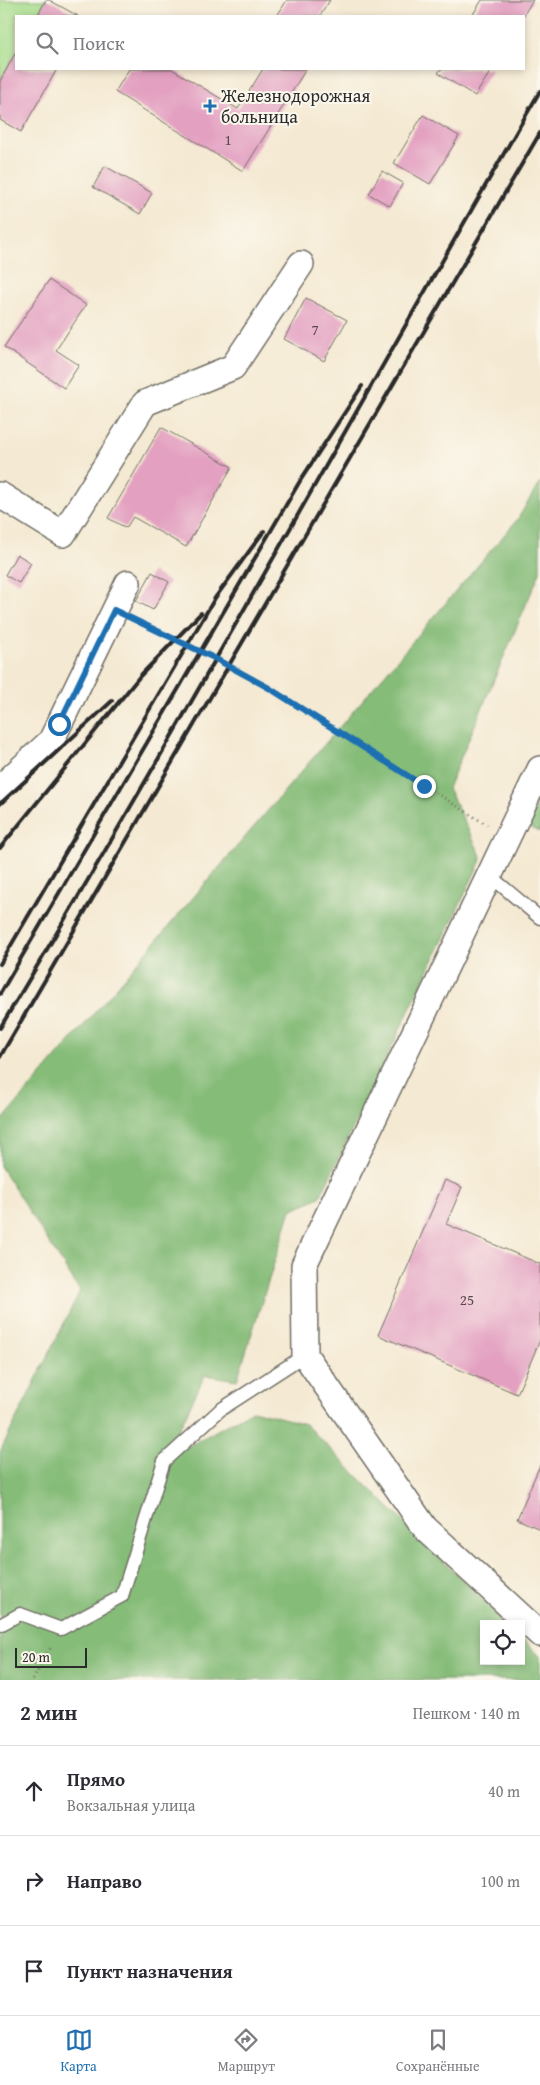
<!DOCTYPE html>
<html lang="ru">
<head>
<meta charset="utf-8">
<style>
	body { margin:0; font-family:"Gentium Book Plus",serif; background:#f7f7f7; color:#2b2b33 }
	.controls { position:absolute; right:15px; bottom:15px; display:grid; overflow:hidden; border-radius:0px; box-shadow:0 2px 8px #0003 }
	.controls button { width:45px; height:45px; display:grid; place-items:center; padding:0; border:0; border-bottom:1px solid #e1e1e2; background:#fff; color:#2b2b33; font:25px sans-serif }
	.scale { position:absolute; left:15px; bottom:12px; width:72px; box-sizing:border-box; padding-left:5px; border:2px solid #2b2b2b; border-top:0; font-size:14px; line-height:18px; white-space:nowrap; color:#2b2b2b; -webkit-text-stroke:4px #fbf7ec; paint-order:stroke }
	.stop { position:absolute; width:15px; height:15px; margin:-11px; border:4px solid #1f6fb2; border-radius:50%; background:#fff }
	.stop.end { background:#1f6fb2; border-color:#fff; box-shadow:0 1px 5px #0008 }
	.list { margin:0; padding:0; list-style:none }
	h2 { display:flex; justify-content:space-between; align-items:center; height:65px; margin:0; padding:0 20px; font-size:21px }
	h2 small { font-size:16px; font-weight:400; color:#7c7c81 }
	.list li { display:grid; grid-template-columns:32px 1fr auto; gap:15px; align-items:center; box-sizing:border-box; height:90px; padding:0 20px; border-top:1px solid #e1e1e2 }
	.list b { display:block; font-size:19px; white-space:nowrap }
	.list p { margin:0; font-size:16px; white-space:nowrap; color:#7c7c81 }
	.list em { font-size:16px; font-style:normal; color:#7c7c81 }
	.icon { flex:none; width:28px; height:28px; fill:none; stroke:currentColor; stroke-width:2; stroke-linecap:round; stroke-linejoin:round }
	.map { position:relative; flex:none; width:540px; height:1680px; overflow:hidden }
	.search { position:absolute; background:#fff; box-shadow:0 2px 8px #0003; left:15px; right:15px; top:15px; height:55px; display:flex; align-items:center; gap:12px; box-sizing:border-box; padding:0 18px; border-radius:0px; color:#7c7c81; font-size:19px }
	.sheet { height:335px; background:#fff }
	nav { display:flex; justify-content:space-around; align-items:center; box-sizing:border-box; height:70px; border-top:1px solid #e1e1e2; background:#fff; font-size:14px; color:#7c7c81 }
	nav a { display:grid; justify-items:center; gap:2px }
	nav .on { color:#1f6fb2 }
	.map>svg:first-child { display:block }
	.green { fill:#a7dd8d; stroke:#69845c }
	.forest { fill:#85bc78; stroke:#587452 }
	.building { fill:#e3a0c1 }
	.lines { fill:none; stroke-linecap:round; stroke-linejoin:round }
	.lane-casing { stroke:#716e65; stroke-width:15 }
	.street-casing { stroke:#716e65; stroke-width:28 }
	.path { stroke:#716e65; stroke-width:3; stroke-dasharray:1 4; stroke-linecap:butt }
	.lane { stroke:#fff; stroke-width:12 }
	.street { stroke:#fff; stroke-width:25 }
	.rail { stroke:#2b2b2b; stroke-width:4 }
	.route { stroke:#1f6fb2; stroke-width:6 }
	.poi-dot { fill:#1f6fb2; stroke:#fbf7ec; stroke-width:2 }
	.labels { text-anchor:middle; stroke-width:4; stroke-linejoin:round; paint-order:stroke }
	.number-label { font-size:15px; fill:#594850 }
	.poi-label { font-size:18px; fill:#2b2b2b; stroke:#fbf7ec; text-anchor:start }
</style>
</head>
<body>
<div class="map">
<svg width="540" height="1680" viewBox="0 0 540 1680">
	<rect width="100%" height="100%" fill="#fbf7ec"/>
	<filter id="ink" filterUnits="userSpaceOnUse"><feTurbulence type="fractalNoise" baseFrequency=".02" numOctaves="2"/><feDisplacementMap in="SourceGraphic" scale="10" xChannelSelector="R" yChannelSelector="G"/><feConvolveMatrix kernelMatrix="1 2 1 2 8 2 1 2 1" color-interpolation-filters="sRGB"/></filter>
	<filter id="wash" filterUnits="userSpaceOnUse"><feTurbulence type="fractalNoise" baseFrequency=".0096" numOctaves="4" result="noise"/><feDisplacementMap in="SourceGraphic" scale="20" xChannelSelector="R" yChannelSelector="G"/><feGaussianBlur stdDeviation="1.12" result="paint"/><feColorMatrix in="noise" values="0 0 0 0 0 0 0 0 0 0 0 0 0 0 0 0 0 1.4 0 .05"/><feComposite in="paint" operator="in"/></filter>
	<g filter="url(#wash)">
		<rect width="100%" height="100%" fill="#f4e9d2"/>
		<path class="green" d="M 0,0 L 46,0 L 37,16 L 16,16 L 16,52 L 0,81 Z"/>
		<path class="forest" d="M 540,482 L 540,572 L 448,788 L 482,858 L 320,1197 L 291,1210 L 237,1380 L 205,1375 L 164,1460 L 253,1410 L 305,1424 L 507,1624 L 484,1624 L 484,1661 L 521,1661 L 521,1638 L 540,1656 L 540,1680 L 0,1680 L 0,1452 L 80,1291 L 0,1166 L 0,1123 L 517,520 Z
			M 540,799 L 540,832 L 526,826 Z"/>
		<g id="blocks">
			<path class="building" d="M 46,0 L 49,0 L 78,16 L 37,16 Z
				M 287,0 L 330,0 L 320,16 L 277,16 Z
				M 482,0 L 533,0 L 523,16 L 472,16 Z
				M 16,52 L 16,69 L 57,69 L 21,132 L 0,120 L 0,81 Z
				M 129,69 L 172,69 L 238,109 L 263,69 L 306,69 L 243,171 L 115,92 Z
				M 441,69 L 492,69 L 475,96 L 438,73 Z
				M 423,115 L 459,136 L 430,184 L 394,163 Z
				M 105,166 L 152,193 L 140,214 L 93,187 Z
				M 382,171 L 403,183 L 390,206 L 369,194 Z
				M 49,280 L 86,305 L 56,350 L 79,365 L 64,388 L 4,347 Z
				M 306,298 L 347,320 L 324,361 L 284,339 Z
				M 161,427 L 232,467 L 186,547 L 133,517 L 126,528 L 108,518 Z
				M 17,554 L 31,563 L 19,583 L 5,575 Z
				M 152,572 L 169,582 L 153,610 L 136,601 Z
				M 445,1180 L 462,1187 L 446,1224 L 540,1264 L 540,1340 L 517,1394 L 378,1335 Z
				M 540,1465 L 540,1529 L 517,1519 Z"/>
		</g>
	</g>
	<g filter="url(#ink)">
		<use href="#blocks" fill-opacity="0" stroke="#716e65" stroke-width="1"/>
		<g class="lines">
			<defs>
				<path id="lane" d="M 489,875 L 540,918
					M 0,1625 L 20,1614 L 61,1629 L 122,1596 L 164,1461 L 220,1410 L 305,1355"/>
				<path id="street" d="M 0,495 L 63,534 L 145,403 L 233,367 L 301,264
					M 540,769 L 304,1265 L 305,1355 L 425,1528 L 540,1634
					M 0,788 L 51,741 L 128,583"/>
			</defs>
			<use href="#lane" class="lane-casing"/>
			<use href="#street" class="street-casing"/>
			<path class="path" d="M 137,621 L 215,658 L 269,688 L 487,825
				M 33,1680 L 52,1645"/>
			<use href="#lane" class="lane"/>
			<use href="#street" class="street"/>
			<path class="rail" d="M 0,804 L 112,701
				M 0,848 L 140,676 L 201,613
				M 0,964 L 215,598 L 264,531
				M 0,994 L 300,481 L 362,386
				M 0,1028 C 186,719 359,403 540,91
				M 0,1057 L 540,133"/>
		</g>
	</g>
	<g class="lines" filter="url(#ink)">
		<path class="route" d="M 59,724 L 114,610 L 214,658 L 269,688 L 424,786"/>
	</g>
	<path class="poi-dot" d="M207.5 98.5h5v5h5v5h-5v5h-5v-5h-5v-5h5z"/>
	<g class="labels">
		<g class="number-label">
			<text x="228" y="145">1</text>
			<text x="315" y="335">7</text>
			<text x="467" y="1305">25</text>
		</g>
		<g class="poi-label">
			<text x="221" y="102">Железнодорожная<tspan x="221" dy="21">больница</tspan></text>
		</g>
	</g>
</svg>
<div class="controls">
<button><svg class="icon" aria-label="locate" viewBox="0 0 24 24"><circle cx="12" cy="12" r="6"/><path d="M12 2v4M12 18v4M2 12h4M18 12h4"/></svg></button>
</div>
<div class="scale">20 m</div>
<div class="stop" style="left:59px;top:724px"></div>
<div class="stop end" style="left:424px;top:786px"></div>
<div class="search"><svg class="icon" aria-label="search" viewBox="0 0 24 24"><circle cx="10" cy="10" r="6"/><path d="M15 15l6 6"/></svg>Поиск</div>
</div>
<section class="sheet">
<h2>2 мин<small>Пешком · 140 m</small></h2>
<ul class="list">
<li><svg class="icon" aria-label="ahead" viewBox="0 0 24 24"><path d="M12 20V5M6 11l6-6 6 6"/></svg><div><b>Прямо</b><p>Вокзальная улица</p></div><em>40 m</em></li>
<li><svg class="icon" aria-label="right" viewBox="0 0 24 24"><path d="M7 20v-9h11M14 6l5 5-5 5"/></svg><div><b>Направо</b></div><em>100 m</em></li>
<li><svg class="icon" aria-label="arrive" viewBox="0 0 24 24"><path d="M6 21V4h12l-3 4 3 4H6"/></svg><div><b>Пункт назначения</b></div></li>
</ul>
</section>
<nav>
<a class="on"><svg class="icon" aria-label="map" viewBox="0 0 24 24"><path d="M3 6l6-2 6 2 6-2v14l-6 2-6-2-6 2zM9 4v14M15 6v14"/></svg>Карта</a>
<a><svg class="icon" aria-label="directions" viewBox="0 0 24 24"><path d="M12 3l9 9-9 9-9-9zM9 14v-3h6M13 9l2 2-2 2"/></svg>Маршрут</a>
<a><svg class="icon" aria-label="saved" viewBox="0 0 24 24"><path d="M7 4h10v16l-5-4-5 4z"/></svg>Сохранённые</a>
</nav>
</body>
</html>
